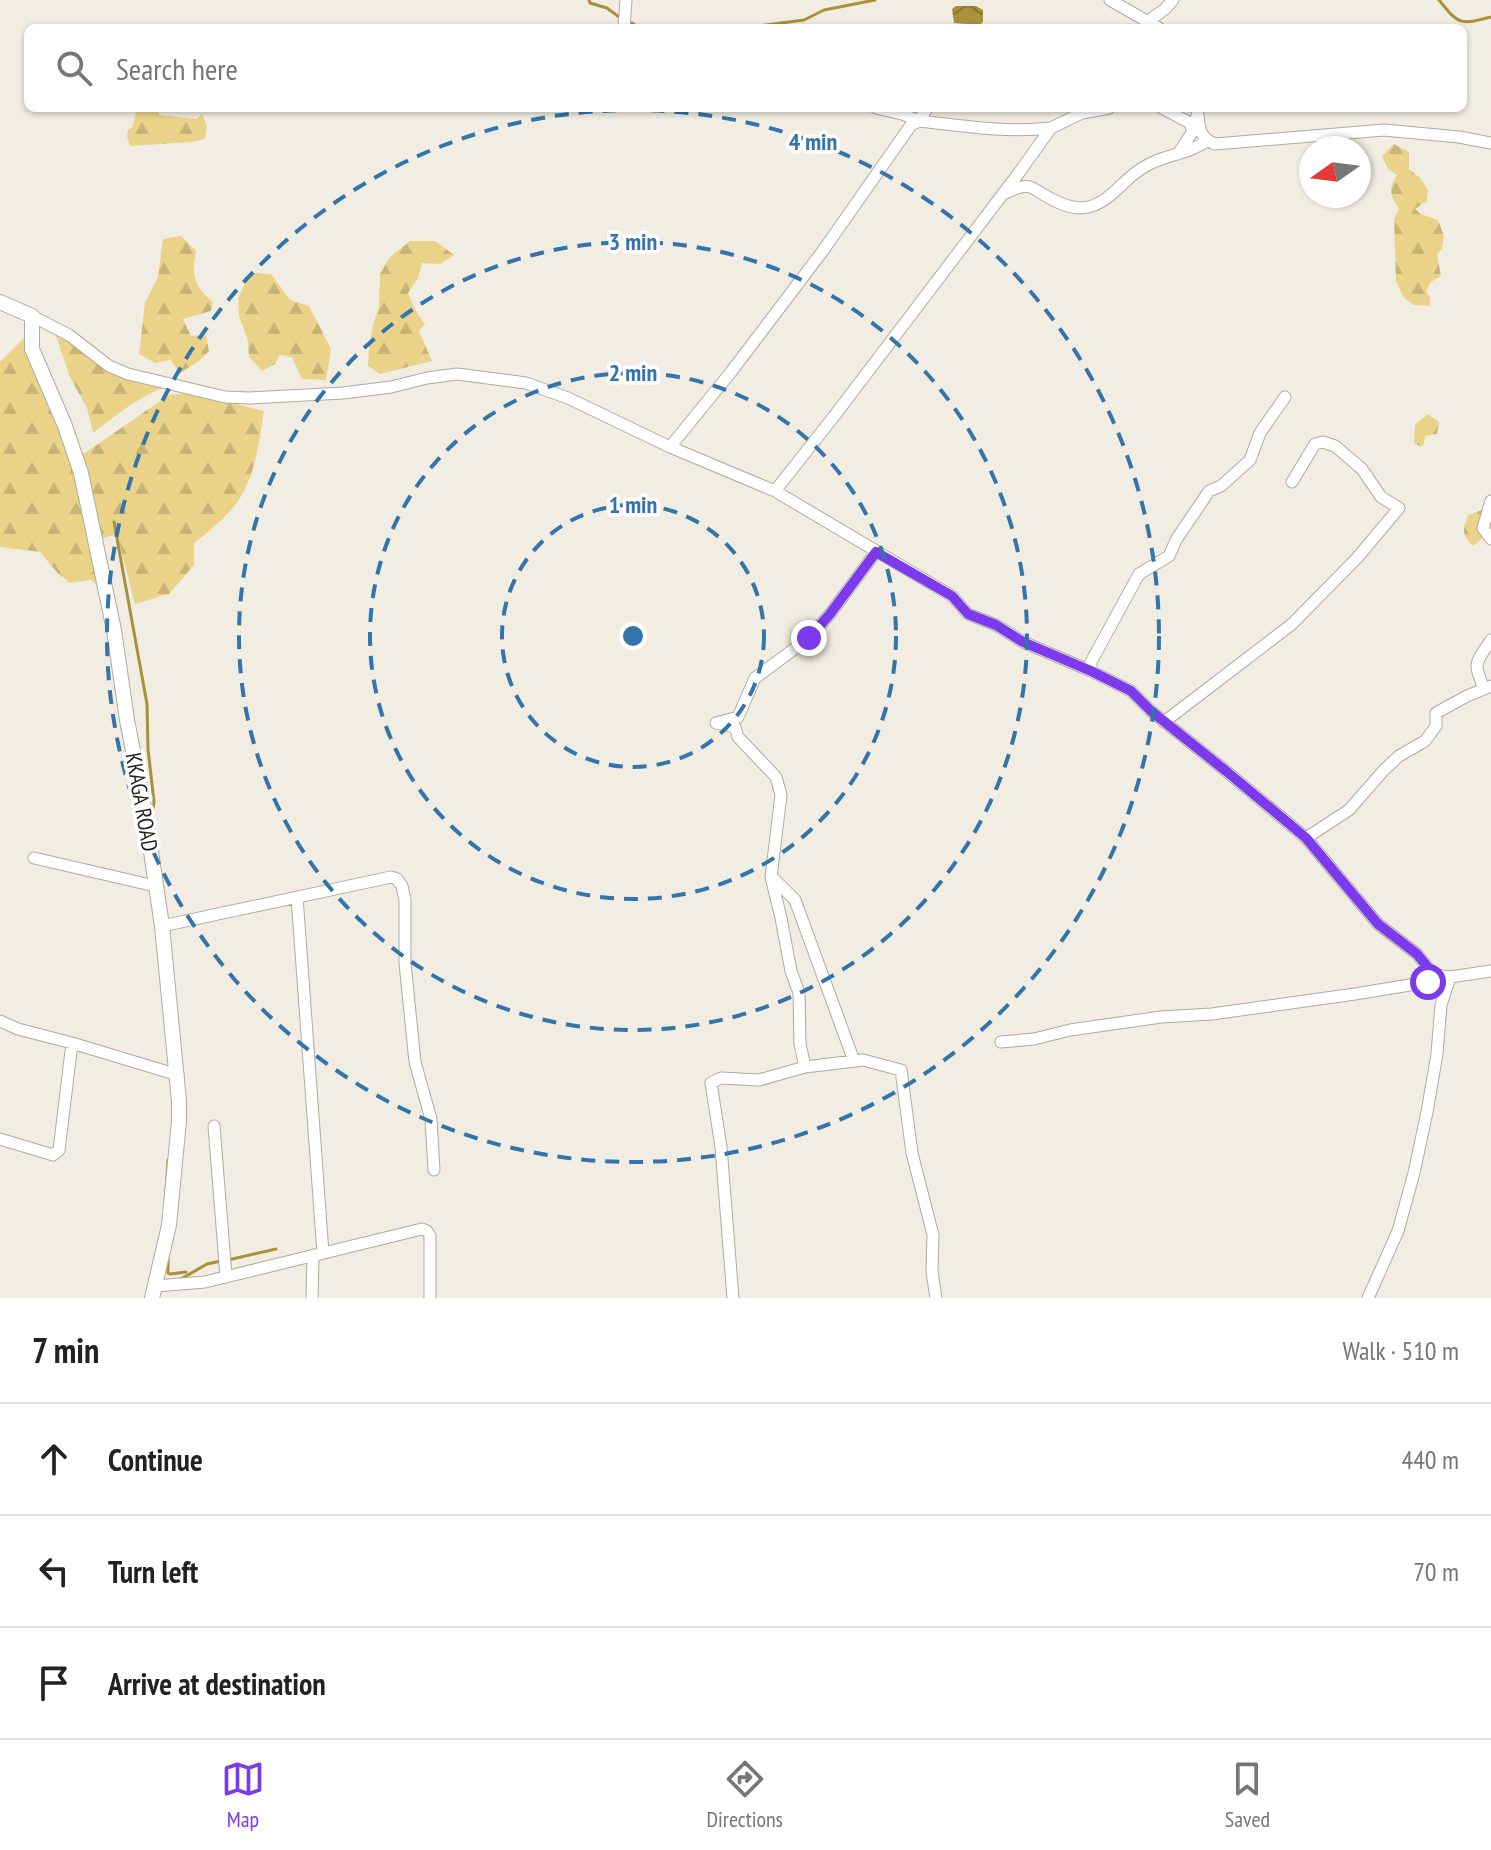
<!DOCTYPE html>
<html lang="en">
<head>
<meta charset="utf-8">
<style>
	body { margin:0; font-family:"PT Sans Narrow",sans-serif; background:#f2f2f2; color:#222 }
	.compass { position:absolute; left:1299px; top:136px; width:72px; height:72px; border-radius:50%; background:#fff; box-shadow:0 2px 6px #0004; rotate:256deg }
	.stop { position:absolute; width:24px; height:24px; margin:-18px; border:6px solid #7c3aed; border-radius:50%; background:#fff }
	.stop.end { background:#7c3aed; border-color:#fff; box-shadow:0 2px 8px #0008 }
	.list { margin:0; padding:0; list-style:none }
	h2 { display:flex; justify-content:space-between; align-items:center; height:104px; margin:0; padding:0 32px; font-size:34px }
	h2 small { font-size:26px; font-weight:400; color:#767676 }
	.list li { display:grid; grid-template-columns:52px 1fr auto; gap:24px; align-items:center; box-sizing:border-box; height:112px; padding:0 32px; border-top:2px solid #e0e0e0 }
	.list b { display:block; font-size:30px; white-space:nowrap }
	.list em { font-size:26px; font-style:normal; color:#767676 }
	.icon { flex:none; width:44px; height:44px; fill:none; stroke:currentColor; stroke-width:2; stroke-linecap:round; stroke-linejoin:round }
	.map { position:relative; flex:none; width:1491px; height:1298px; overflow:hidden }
	.search { position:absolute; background:#fff; box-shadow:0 2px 6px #0004; left:24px; right:24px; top:24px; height:88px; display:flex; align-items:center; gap:20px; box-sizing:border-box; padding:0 28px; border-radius:12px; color:#767676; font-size:30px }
	.sheet { height:440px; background:#fff }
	nav { display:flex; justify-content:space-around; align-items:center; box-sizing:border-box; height:112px; border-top:2px solid #e0e0e0; background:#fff; font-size:22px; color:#767676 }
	nav a { display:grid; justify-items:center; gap:4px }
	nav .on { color:#7c3aed }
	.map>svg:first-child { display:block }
	.forest { fill:url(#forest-firs) }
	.water { fill:url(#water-waves) }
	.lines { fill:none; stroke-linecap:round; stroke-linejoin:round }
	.stream { stroke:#aa9039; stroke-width:3 }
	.minor-casing { stroke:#afaba0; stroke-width:13 }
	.tertiary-casing { stroke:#afaba0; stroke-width:16 }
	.minor { stroke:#fff; stroke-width:11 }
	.tertiary { stroke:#fff; stroke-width:14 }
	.route { stroke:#7c3aed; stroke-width:10 }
	.ring { fill:none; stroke:#3374ab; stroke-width:4; stroke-dasharray:14 10 }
	.labels { text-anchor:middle; stroke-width:7; stroke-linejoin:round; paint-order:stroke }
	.street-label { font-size:22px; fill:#1f1e1a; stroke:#fff }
	.centre { fill:#3374ab; stroke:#fff; stroke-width:4 }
	.ring-label { font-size:24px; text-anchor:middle; font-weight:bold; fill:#3374ab; stroke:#fff; stroke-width:7; stroke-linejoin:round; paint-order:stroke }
</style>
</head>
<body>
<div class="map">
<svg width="1491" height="1298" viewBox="0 0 1491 1298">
	<defs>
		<pattern id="forest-firs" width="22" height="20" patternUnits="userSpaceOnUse" patternTransform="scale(2)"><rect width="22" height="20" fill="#ead389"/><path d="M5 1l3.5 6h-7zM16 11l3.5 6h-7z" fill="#c8b576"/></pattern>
		<pattern id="water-waves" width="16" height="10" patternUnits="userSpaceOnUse" patternTransform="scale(2)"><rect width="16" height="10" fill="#aa9039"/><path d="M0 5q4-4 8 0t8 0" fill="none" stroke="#8a752f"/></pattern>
	</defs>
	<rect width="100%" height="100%" fill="#f1ede2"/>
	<path class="forest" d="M 134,108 L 154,108 L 160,115 L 196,119 L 202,114 L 207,127 L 205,139 L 191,142 L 130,146 L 127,136 L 128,130 L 132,127 L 136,114 Z
		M 1394,144 L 1409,152 L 1409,169 L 1420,178 L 1428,190 L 1427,201 L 1415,209 L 1421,214 L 1438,220 L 1444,236 L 1442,249 L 1437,254 L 1441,276 L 1431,282 L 1426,291 L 1430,298 L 1430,306 L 1414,305 L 1404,298 L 1396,281 L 1394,219 L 1399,209 C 1390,195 1388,189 1397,175 L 1388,169 L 1382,156 Z
		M 181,236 L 196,251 C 191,274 194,287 213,302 L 211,311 L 183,319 L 191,336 L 206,335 L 209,351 L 199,361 L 180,373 L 170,360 L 155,363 L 139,354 L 145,303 L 158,277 L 163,239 Z
		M 410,241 L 435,241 L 454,255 L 440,264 L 422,263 L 418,278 L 408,293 L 417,313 L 425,324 L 419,331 L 432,361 L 380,374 L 368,366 L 369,346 L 373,325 L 379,307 L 380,274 L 390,257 Z
		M 250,273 L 271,274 L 290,300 L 309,306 L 331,349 L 326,380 L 302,379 L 292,357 L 280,355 L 275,364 L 262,371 L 249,357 L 248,341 L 239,316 L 238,299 Z
		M 32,330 L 82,455 L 169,395 L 192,393 L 264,411 C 259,441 256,472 240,498 C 230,514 209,532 194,543 L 194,565 L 169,594 L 135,604 L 117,534 L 98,540 L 107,594 L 91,580 L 69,583 L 62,576 L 61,577 L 40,552 L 0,547 L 0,362 Z
		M 55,333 L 81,345 L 100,361 L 167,386 C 140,396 116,415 93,433 L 87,408 L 70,377 Z
		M 1428,414 L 1439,422 L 1437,434 L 1425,436 L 1424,444 L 1421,447 L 1414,443 L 1415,425 Z
		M 1490,507 C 1491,524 1488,536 1473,546 C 1461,535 1463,530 1468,515 Z"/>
	<path class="water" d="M 956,6 L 976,6 L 983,10 L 983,22 L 980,25 L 954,23 L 952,9 Z"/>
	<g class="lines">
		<path class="stream" d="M 589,0 L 590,3 L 607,8 L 619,17
			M 1439,0 C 1459,25 1460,25 1491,17
			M 632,23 L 639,28
			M 742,28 L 804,20 L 824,10 L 875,0
			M 114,522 L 147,704 L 148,749 L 154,802 L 152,819
			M 166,1192 L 168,1160
			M 168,1256 L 168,1273 L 170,1274 L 186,1272
			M 228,1260 L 276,1249
			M 181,1279 L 207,1264 L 221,1261"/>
		<defs>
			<path id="minor" d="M 1110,0 L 1159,28
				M 1147,22 L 1165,9 L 1173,0
				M 624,28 L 626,0
				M 876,108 L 902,114 L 919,121 L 927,108
				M 1162,108 L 1190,123 L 1192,129
				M 1197,108 C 1200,125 1197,137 1215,144 L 1384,130 L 1459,137 L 1491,143
				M 1178,154 L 1193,131 L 1192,129 L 1197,116
				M 1006,193 C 1013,189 1021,185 1030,187 C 1034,188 1037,191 1041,193 C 1054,201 1072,211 1088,207 C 1111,202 1124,178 1144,167 C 1164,154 1187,155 1207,141
				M 32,316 L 69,335 L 109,366 L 128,374 L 225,397 L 249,398 L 343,393 L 391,387 L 427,378 L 457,374 L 526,383 L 568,398 L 670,447 L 775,491 L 952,596 L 968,614 L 996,625 L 1023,642 L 1091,671 L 1131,691 L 1151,711 L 1226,771 L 1306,838 L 1378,924 L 1417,954 L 1434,975
				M 670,447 L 731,372 L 822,252 L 911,125 L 919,121 C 964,126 1005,133 1051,128
				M 775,491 L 835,415 L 1018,174 L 1051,128 L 1082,113 L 1109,108
				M 1491,501 L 1483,528 L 1491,539
				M 1091,671 L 1091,662 L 1139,574 L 1169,556 L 1176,540 L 1209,491 L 1221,486 L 1250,460 L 1260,433 L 1285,397
				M 1484,688 C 1472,662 1476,663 1491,640
				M 1164,722 L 1292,624 L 1357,558 L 1399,508 L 1381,497 L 1362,469 L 1335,446 L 1323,442 L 1315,444 L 1292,482
				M 1306,838 L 1349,810 L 1383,771 L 1399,756 L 1425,741 L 1436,726 L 1436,713 L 1467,696 L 1491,686
				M 34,858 L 155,886
				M 772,877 L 795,900 L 854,1061
				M 297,897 L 323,1253
				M 162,926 L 391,877 L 397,879 L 402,886 L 405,900 L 405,963 L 415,1062 L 431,1119 L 434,1170
				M 0,1021 L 18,1029 L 72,1043 L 178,1075
				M 1001,1042 L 1034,1039 L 1070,1030 L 1161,1017 L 1212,1014 L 1355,994 L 1428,982 L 1434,975 L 1450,977 L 1491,971
				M 805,1067 L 800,1044 L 799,993 L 791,971 L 781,918 L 771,877 L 781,795 L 776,777 L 738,737 L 735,727 L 716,723 L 738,717 L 755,678 L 809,638 L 830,614 L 876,552
				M 214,1126 L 226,1276
				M 0,1139 L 53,1155 L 59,1150 L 72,1043
				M 156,1286 L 205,1282 L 422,1229 L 427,1231 L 430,1236 L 430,1298
				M 312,1298 L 313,1255
				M 733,1298 L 721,1147 L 711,1083 L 721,1078 L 759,1080 L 805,1067 L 863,1060 L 901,1070 L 912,1153 L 933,1235 L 932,1272 L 936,1298
				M 1368,1298 L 1398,1231 L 1414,1173 L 1427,1112 L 1437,1054 L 1441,1005 L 1450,977"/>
			<path id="tertiary" d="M 0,302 L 32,316 L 32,349 L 65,426 L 81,473 L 114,630 L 127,720 L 146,818 L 162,926 L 179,1101 L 179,1121 L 169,1225 L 152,1298"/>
		</defs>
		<use href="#minor" class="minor-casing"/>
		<use href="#tertiary" class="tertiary-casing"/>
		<use href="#minor" class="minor"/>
		<use href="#tertiary" class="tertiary"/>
	</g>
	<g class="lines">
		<path class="route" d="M 809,638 L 830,614 L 876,552 L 952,596 L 968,614 L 996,625 L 1023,642 L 1091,671 L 1131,691 L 1151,711 L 1226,771 L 1306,838 L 1378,924 L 1417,954 L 1434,975 L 1428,982"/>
	</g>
	<g class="ring">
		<circle cx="633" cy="636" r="131"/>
		<circle cx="633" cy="636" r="263"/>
		<circle cx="633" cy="636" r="394"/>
		<circle cx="633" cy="636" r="526"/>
	</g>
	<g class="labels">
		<g class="street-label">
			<text transform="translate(142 802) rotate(80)" y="8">KKAGA ROAD</text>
		</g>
	</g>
	<circle cx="633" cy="636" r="12" class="centre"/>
	<g class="ring-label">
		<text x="813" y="150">4 min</text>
		<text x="633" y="250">3 min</text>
		<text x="633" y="381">2 min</text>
		<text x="633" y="513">1 min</text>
	</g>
</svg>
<svg class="compass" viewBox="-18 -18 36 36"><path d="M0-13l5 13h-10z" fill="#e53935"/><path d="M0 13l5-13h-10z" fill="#767676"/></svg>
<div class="stop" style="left:1428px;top:982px"></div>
<div class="stop end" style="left:809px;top:638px"></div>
<div class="search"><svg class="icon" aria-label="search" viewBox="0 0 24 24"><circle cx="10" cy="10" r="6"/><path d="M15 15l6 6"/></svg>Search here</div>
</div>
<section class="sheet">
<h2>7 min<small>Walk · 510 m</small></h2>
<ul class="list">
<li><svg class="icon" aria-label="ahead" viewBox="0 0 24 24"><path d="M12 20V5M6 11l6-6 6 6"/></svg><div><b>Continue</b></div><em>440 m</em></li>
<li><svg class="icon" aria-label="left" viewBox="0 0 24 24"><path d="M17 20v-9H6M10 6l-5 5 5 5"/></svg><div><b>Turn left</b></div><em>70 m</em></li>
<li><svg class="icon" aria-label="arrive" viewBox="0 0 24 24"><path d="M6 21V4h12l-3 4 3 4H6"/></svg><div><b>Arrive at destination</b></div></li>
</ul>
</section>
<nav>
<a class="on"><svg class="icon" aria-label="map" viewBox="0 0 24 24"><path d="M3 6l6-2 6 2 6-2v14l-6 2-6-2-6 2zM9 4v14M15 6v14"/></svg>Map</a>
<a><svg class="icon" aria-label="directions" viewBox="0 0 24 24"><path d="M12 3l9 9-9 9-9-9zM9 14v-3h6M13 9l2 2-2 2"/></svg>Directions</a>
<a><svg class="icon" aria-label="saved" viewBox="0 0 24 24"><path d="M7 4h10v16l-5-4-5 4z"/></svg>Saved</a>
</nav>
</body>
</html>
